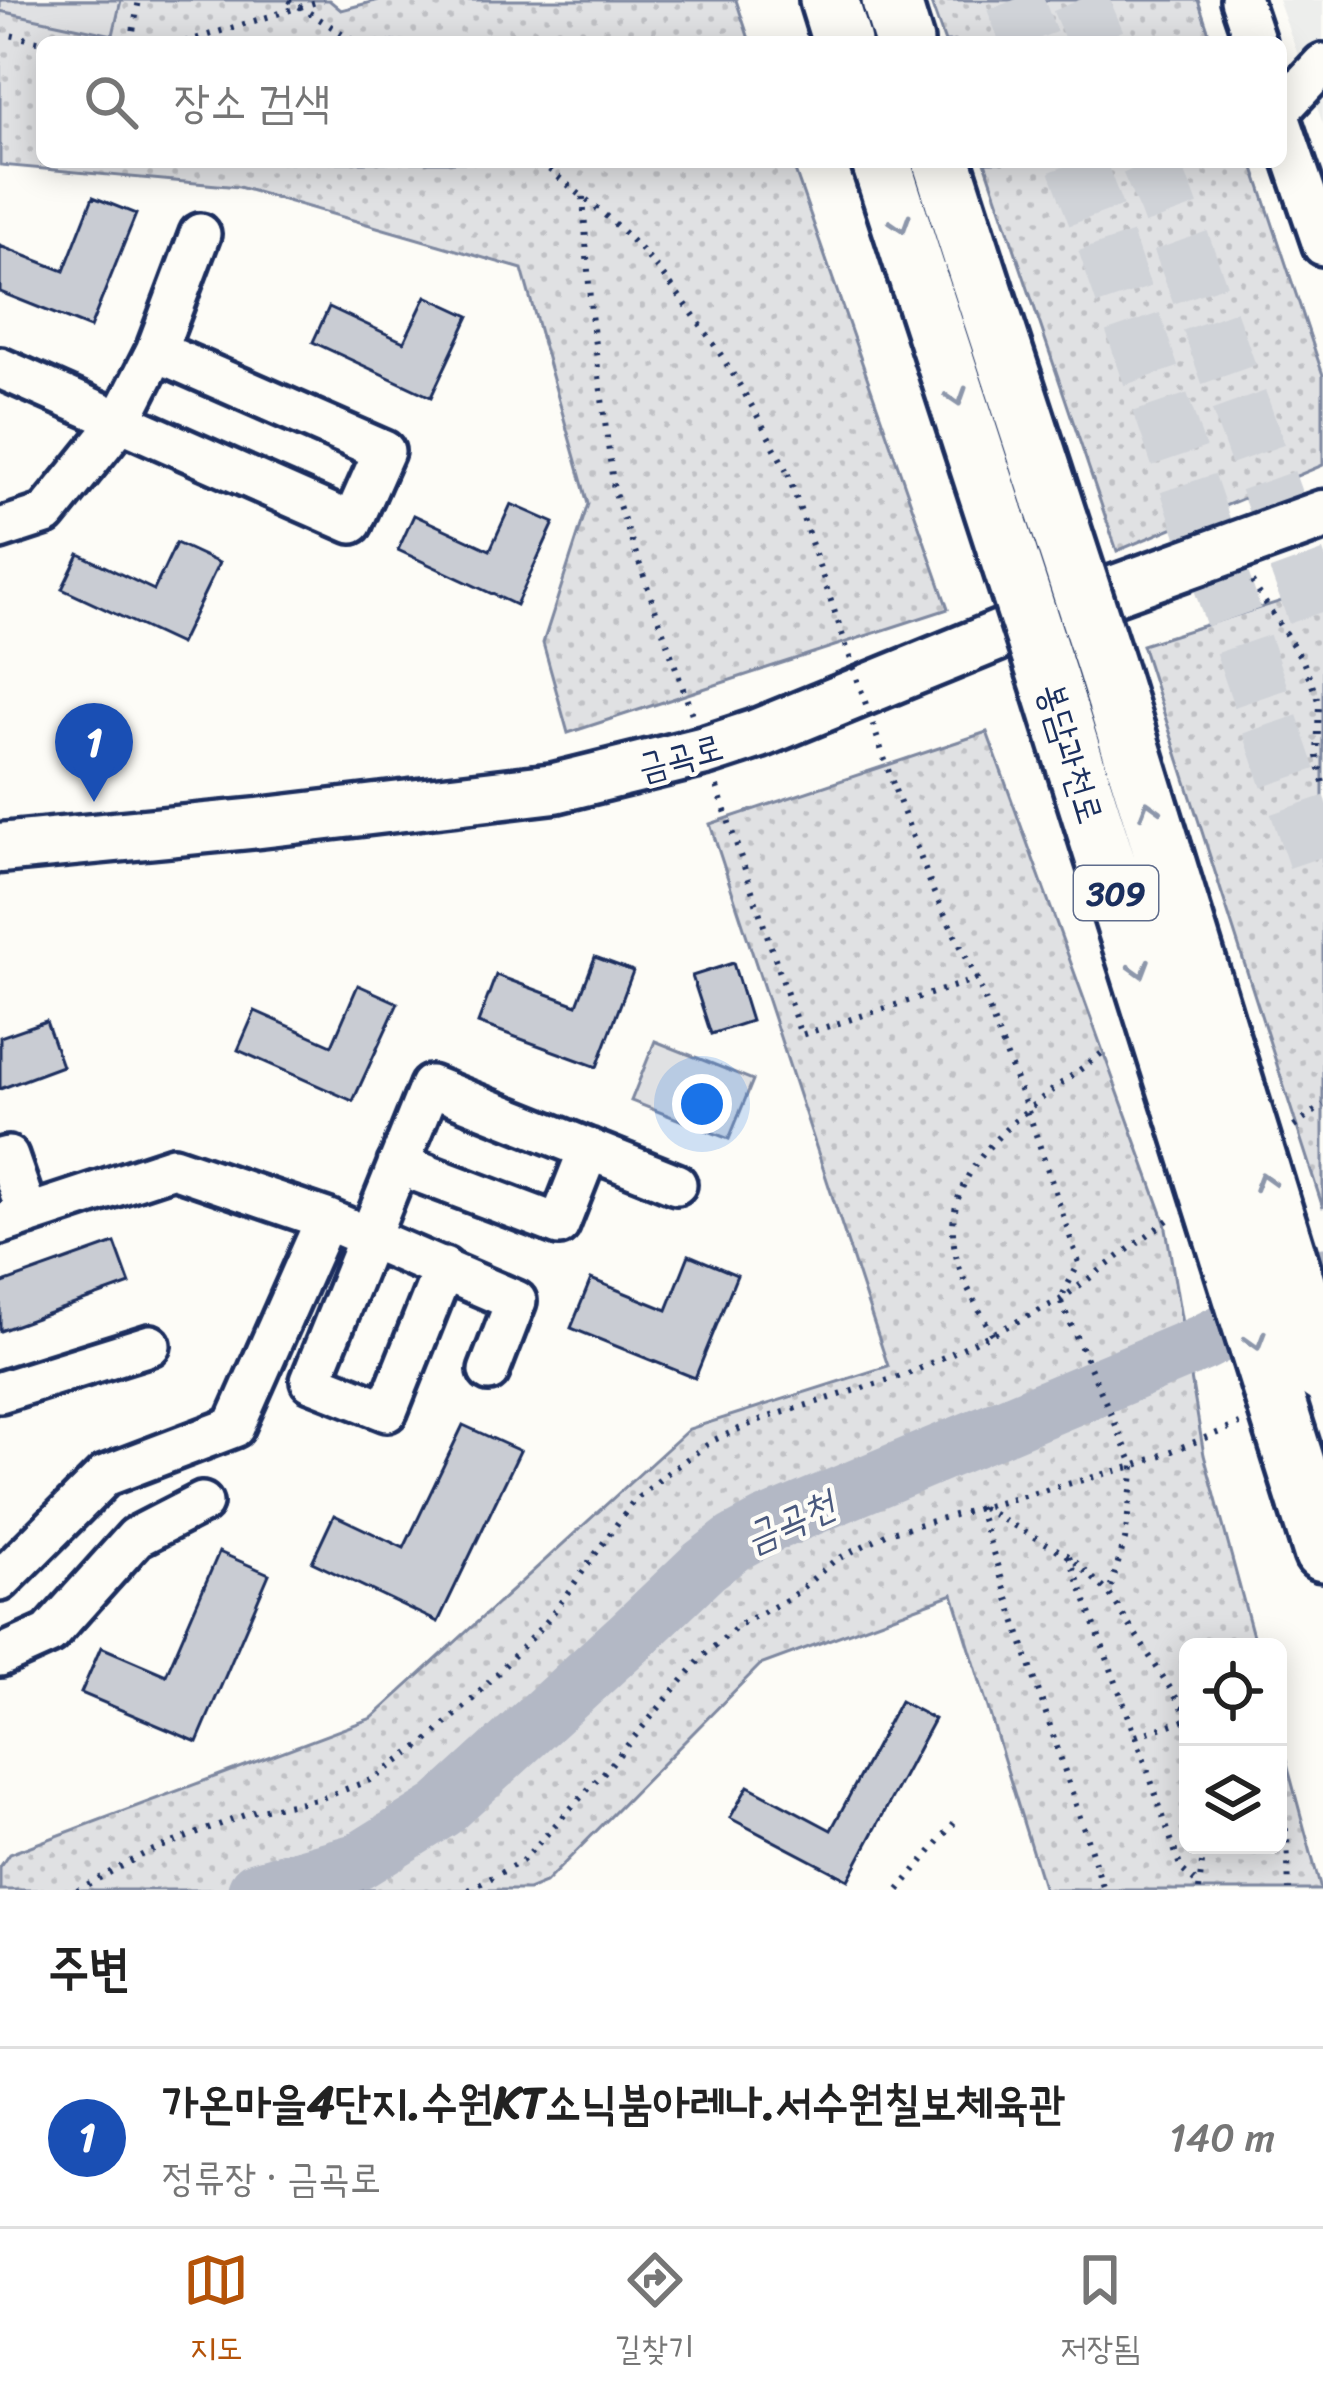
<!DOCTYPE html>
<html lang="ko">
<head>
<meta charset="utf-8">
<style>
	body { margin:0; font-family:Sriracha,"Poor Story",sans-serif; background:#f2f2f2; color:#222 }
	.controls { position:absolute; right:36px; bottom:36px; display:grid; overflow:hidden; border-radius:18px; box-shadow:0 6px 30px #0003 }
	.controls button { width:108px; height:108px; display:grid; place-items:center; padding:0; border:0; border-bottom:3px solid #e0e0e0; background:#fff; color:#222; font:60px sans-serif }
	.you { position:absolute; left:702px; top:1104px; width:42px; height:42px; margin:-30px; border:9px solid #fff; border-radius:50%; background:#1a73e8; box-shadow:0 0 0 18px #1a73e833 }
	.badge { display:grid; place-items:center; width:78px; height:78px; border-radius:50%; background:#b45309; color:#fff; font-size:39px; font-weight:700 }
	.pin { position:absolute; translate:-50% -99px; filter:drop-shadow(0 3px 6px #0008) }
	.pin::after { content:''; position:absolute; top:63px; width:42px; height:36px; background:inherit; clip-path:polygon(0 0,100% 0,50% 100%) }
	.list { margin:0; padding:0; list-style:none }
	h2 { display:flex; justify-content:space-between; align-items:center; height:156px; margin:0; padding:0 48px; font-size:51px }
	h2 small { font-size:39px; font-weight:400; color:#767676 }
	.list li { display:grid; grid-template-columns:78px 1fr auto; gap:36px; align-items:center; box-sizing:border-box; height:180px; padding:0 48px; border-top:3px solid #e0e0e0 }
	.list b { display:block; font-size:45px; white-space:nowrap }
	.list p { margin:0; font-size:39px; white-space:nowrap; color:#767676 }
	.list em { font-size:39px; font-style:normal; color:#767676 }
	.icon { flex:none; width:66px; height:66px; fill:none; stroke:currentColor; stroke-width:2; stroke-linecap:round; stroke-linejoin:round }
	.map { position:relative; flex:none; width:1323px; height:1890px; overflow:hidden }
	.search { position:absolute; background:#fff; box-shadow:0 6px 30px #0003; left:36px; right:36px; top:36px; height:132px; display:flex; align-items:center; gap:30px; box-sizing:border-box; padding:0 42px; border-radius:18px; color:#767676; font-size:45px }
	.sheet { height:336px; background:#fff }
	nav { display:flex; justify-content:space-around; align-items:center; box-sizing:border-box; height:168px; border-top:3px solid #e0e0e0; background:#fff; font-size:33px; color:#767676 }
	nav a { display:grid; justify-items:center; gap:6px }
	nav .on { color:#b45309 }
	.map>svg:first-child { display:block }
	.built { fill:#edeeec }
	.green { fill:url(#green-dots); stroke:#7e88a0; stroke-width:3 }
	.pitch { fill:#e0e1e3; stroke:#7e88a0; stroke-width:3 }
	.lines { fill:none; stroke-linecap:round; stroke-linejoin:round }
	.river { stroke:#b3b8c5; stroke-width:57 }
	.building { fill:#c9ccd3; stroke:#1b2f5e; stroke-width:3 }
	.highway-tunnel { stroke:#d0d3d8; stroke-width:57; stroke-dasharray:57 28; stroke-linecap:butt }
	.minor-casing { stroke:#1b2f5e; stroke-width:48 }
	.major-casing { stroke:#1b2f5e; stroke-width:57 }
	.highway-casing { stroke:#1b2f5e; stroke-width:66 }
	.path { stroke:#1b2f5e; stroke-width:6; stroke-dasharray:3 9; stroke-linecap:butt }
	.minor { stroke:#fdfcf7; stroke-width:39 }
	.major { stroke:#fdfcf7; stroke-width:48 }
	.highway { stroke:#fdfcf7; stroke-width:57 }
	.highway-bridge-casing { stroke:#1b2f5e; stroke-width:66; stroke-linecap:butt }
	.path-bridge { stroke:#1b2f5e; stroke-width:6; stroke-dasharray:3 9; stroke-linecap:butt }
	.highway-bridge { stroke:#fdfcf7; stroke-width:57 }
	.oneway { stroke:#8c96aa }
	.labels { text-anchor:middle; stroke-width:9; stroke-linejoin:round; paint-order:stroke }
	.shield { fill:#fdfcf7; stroke:#5f6c8c; stroke-width:3 }
	.shield-label { font-size:33px; font-weight:bold; fill:#1b2f5e }
	.street-label { font-size:36px; fill:#1b2f5e; stroke:#fdfcf7 }
	.water-label { font-size:39px; font-style:italic; fill:#49587d; stroke:#fdfcf7 }
</style>
</head>
<body>
<div class="map">
<svg width="1323" height="1890" viewBox="0 0 1323 1890">
	<defs>
		<pattern id="green-dots" width="8" height="8" patternUnits="userSpaceOnUse" patternTransform="scale(3)"><rect width="8" height="8" fill="#e0e1e3"/><path d="M2 2h.1M6 6h.1" fill="none" stroke="#c0c1c5" stroke-width="1.8" stroke-linecap="round"/></pattern>
	</defs>
	<rect width="100%" height="100%" fill="#fdfcf7"/>
	<filter id="ink" filterUnits="userSpaceOnUse"><feTurbulence type="fractalNoise" baseFrequency=".00833" numOctaves="2"/><feDisplacementMap in="SourceGraphic" scale="24" xChannelSelector="R" yChannelSelector="G"/><feConvolveMatrix kernelMatrix="1 2 1 2 8 2 1 2 1" color-interpolation-filters="sRGB"/></filter>
	<g filter="url(#ink)">
		<path class="built" d="M 1278,0 L 1323,0 L 1323,124 Z"/>
		<path class="green" d="M 0,0 L 329,0 L 341,10 L 379,0 L 736,0 L 750,42 L 42,42 L 42,162 L 792,162 L 948,609 L 568,733 L 543,643 L 588,504 L 522,269 L 239,187 L 0,165 Z
			M 930,0 L 1198,0 L 1212,42 L 945,42 Z
			M 985,162 L 1252,162 L 1323,375 L 1323,465 L 1117,551 Z
			M 1323,588 L 1323,1208 L 1142,645 Z
			M 987,732 L 1165,1222 L 1204,1455 L 1256,1647 L 1188,1647 L 1188,1845 L 1278,1845 L 1278,1731 L 1321,1890 L 1044,1890 L 953,1594 L 760,1665 L 545,1883 L 528,1890 L 0,1890 L 0,1867 L 9,1854 L 372,1718 L 689,1429 L 888,1366 L 710,824 Z"/>
		<path class="pitch" d="M 0,0 L 121,0 L 113,35 L 0,11 Z
			M 655,1041 L 753,1080 L 729,1139 L 631,1101 Z"/>
		<g class="lines">
			<path class="river" d="M 256,1890 L 359,1861 L 441,1810 L 633,1634 L 704,1566 L 734,1543 L 766,1526 L 1202,1343 L 1286,1301 L 1323,1276"/>
		</g>
		<path class="building" d="M 93,197 L 136,214 L 90,328 L 0,292 L 0,246 L 64,271 Z
			M 426,296 L 469,316 L 431,397 L 313,342 L 329,307 L 404,342 Z
			M 511,504 L 554,523 L 516,605 L 398,550 L 414,515 L 490,550 Z
			M 176,543 L 219,563 L 180,644 L 62,589 L 79,554 L 154,590 Z
			M 595,957 L 633,971 L 597,1067 L 478,1023 L 496,975 L 577,1005 Z
			M 733,963 L 751,1021 L 711,1034 L 692,976 Z
			M 358,985 L 398,1003 L 353,1101 L 238,1050 L 255,1011 L 332,1045 Z
			M 46,1021 L 62,1066 L 0,1089 L 0,1037 Z
			M 115,1243 L 130,1284 L 0,1331 L 0,1284 Z
			M 689,1255 L 737,1275 L 695,1378 L 571,1328 L 591,1279 L 667,1310 Z
			M 463,1425 L 520,1451 L 438,1622 L 312,1562 L 334,1515 L 404,1548 Z
			M 219,1552 L 269,1574 L 197,1742 L 81,1693 L 101,1647 L 166,1675 Z
			M 900,1701 L 934,1719 L 848,1880 L 730,1818 L 748,1786 L 831,1830 Z"/>
		<g class="lines">
			<path class="highway-tunnel" d="M 1014,0 L 1030,42
				M 1079,0 L 1097,42
				M 1076,162 L 1100,226 L 1323,879
				M 1149,162 L 1167,203 L 1323,634"/>
			<defs>
				<path id="minor" d="M 1241,0 L 1255,42
					M 1281,109 L 1323,64
					M 1281,122 L 1323,245
					M 0,368 L 352,523 L 384,451 L 156,351
					M 0,529 L 46,514 L 120,422 L 156,351 L 200,234
					M 0,1159 L 8,1157 L 28,1215
					M 398,1164 L 559,1225 L 589,1149
					M 0,1224 L 173,1167 L 326,1219 L 516,1301 L 489,1371
					M 444,1268 L 387,1411 L 311,1381 L 430,1086 L 676,1184
					M 0,1392 L 150,1345
					M 0,1581 L 105,1476 L 234,1427 L 326,1219
					M 0,1656 L 49,1634 L 136,1537 L 202,1503"/>
				<path id="major" d="M 0,848 L 259,823 L 555,788 L 705,751 L 757,734 L 1071,606 L 1323,515"/>
				<path id="highway" d="M 829,0 L 842,42
					M 891,0 L 904,42
					M 881,162 L 921,286
					M 942,162 L 974,262
					M 1307,1501 L 1323,1552"/>
			</defs>
			<use href="#minor" class="minor-casing"/>
			<use href="#major" class="major-casing"/>
			<use href="#highway" class="highway-casing"/>
			<path class="path" d="M 289,0 L 356,42
				M 0,33 L 42,42
				M 131,42 L 139,0
				M 185,42 L 323,0
				M 540,162 C 573,190 610,216 639,248 C 700,314 748,394 788,474
				M 583,197 L 591,314 L 614,491 L 693,717
				M 1252,582 L 1303,661 L 1319,703 L 1317,756 L 1323,783
				M 717,787 L 801,1035 L 977,979
				M 895,790 L 934,893 L 977,979 L 1028,1111 L 1079,1263 L 1060,1300 L 1134,1466 L 1125,1540 L 1109,1593
				M 1294,1127 L 1323,1105
				M 992,1334 C 979,1308 960,1280 955,1250 C 937,1161 1043,1099 1102,1053
				M 978,1507 L 1104,1890
				M 982,1508 L 1069,1556 L 1109,1593 L 1188,1716
				M 1069,1556 L 1136,1736 L 1181,1869 L 1199,1885
				M 1136,1736 L 1188,1719
				M 1278,1781 L 1287,1837 L 1289,1890
				M 77,1890 L 146,1853 L 255,1811 L 322,1798 L 373,1779 L 426,1742 L 469,1703 L 548,1620 L 632,1503 L 670,1471 L 714,1440 L 762,1419 L 908,1374 L 992,1334 L 1060,1300 L 1172,1217
				M 469,1890 L 522,1861 L 607,1769 L 704,1655 L 741,1624 L 790,1598 L 834,1561 L 888,1533 L 1134,1466 L 1240,1424
				M 899,1890 L 954,1823
				M 1199,1890 L 1204,1845"/>
			<use href="#minor" class="minor"/>
			<use href="#major" class="major"/>
			<use href="#highway" class="highway"/>
			<defs>
				<path id="highway-bridge" d="M 974,262 L 1106,667 L 1323,1374
					M 921,286 L 1049,680 L 1307,1501"/>
			</defs>
			<use href="#highway-bridge" class="highway-bridge-casing"/>
			<path class="path-bridge" d="M 788,474 L 895,790"/>
			<use href="#highway-bridge" class="highway-bridge"/>
		</g>
		<defs><path id="oneway-chevron" d="M-2-3.5L2.5 0L-2 3.5" fill="none" stroke-width="1.6" stroke-linecap="round" stroke-linejoin="round" transform="scale(3)"/></defs>
		<g class="oneway">
			<use href="#oneway-chevron" transform="translate(901 224) rotate(72)"/>
			<use href="#oneway-chevron" transform="translate(957 397) rotate(72)"/>
			<use href="#oneway-chevron" transform="translate(1149 809) rotate(-107)"/>
			<use href="#oneway-chevron" transform="translate(1140 969) rotate(73)"/>
			<use href="#oneway-chevron" transform="translate(1264 1181) rotate(-107)"/>
			<use href="#oneway-chevron" transform="translate(1256 1341) rotate(73)"/>
		</g>
	</g>
	<g class="labels">
		<rect class="shield" x="1074" y="866" width="84" height="54" rx="9"/>
		<g class="shield-label">
			<text x="1116" y="905">309</text>
		</g>
		<g class="street-label">
			<text transform="translate(1072 753) rotate(73)" y="13">봉담과천로</text>
			<text transform="translate(680 756) rotate(-15)" y="13">금곡로</text>
		</g>
		<g class="water-label">
			<text transform="translate(789 1520) rotate(-24)" y="14">금곡천</text>
		</g>
	</g>
</svg>
<div class="controls">
<button><svg class="icon" aria-label="locate" viewBox="0 0 24 24"><circle cx="12" cy="12" r="6"/><path d="M12 2v4M12 18v4M2 12h4M18 12h4"/></svg></button>
<button><svg class="icon" aria-label="layers" viewBox="0 0 24 24"><path d="M12 4l9 5-9 5-9-5zM3 14l9 5 9-5"/></svg></button>
</div>
<div class="you"></div>
<div class="pin badge" style="left:94px;top:802px;background:#1a4fb4">1</div>
<div class="search"><svg class="icon" aria-label="search" viewBox="0 0 24 24"><circle cx="10" cy="10" r="6"/><path d="M15 15l6 6"/></svg>장소 검색</div>
</div>
<section class="sheet">
<h2>주변<small></small></h2>
<ul class="list">
<li><span class="badge" style="background:#1a4fb4">1</span><div><b>가온마을4단지.수원KT소닉붐아레나.서수원칠보체육관</b><p>정류장 · 금곡로</p></div><em>140 m</em></li>
</ul>
</section>
<nav>
<a class="on"><svg class="icon" aria-label="map" viewBox="0 0 24 24"><path d="M3 6l6-2 6 2 6-2v14l-6 2-6-2-6 2zM9 4v14M15 6v14"/></svg>지도</a>
<a><svg class="icon" aria-label="directions" viewBox="0 0 24 24"><path d="M12 3l9 9-9 9-9-9zM9 14v-3h6M13 9l2 2-2 2"/></svg>길찾기</a>
<a><svg class="icon" aria-label="saved" viewBox="0 0 24 24"><path d="M7 4h10v16l-5-4-5 4z"/></svg>저장됨</a>
</nav>
</body>
</html>
